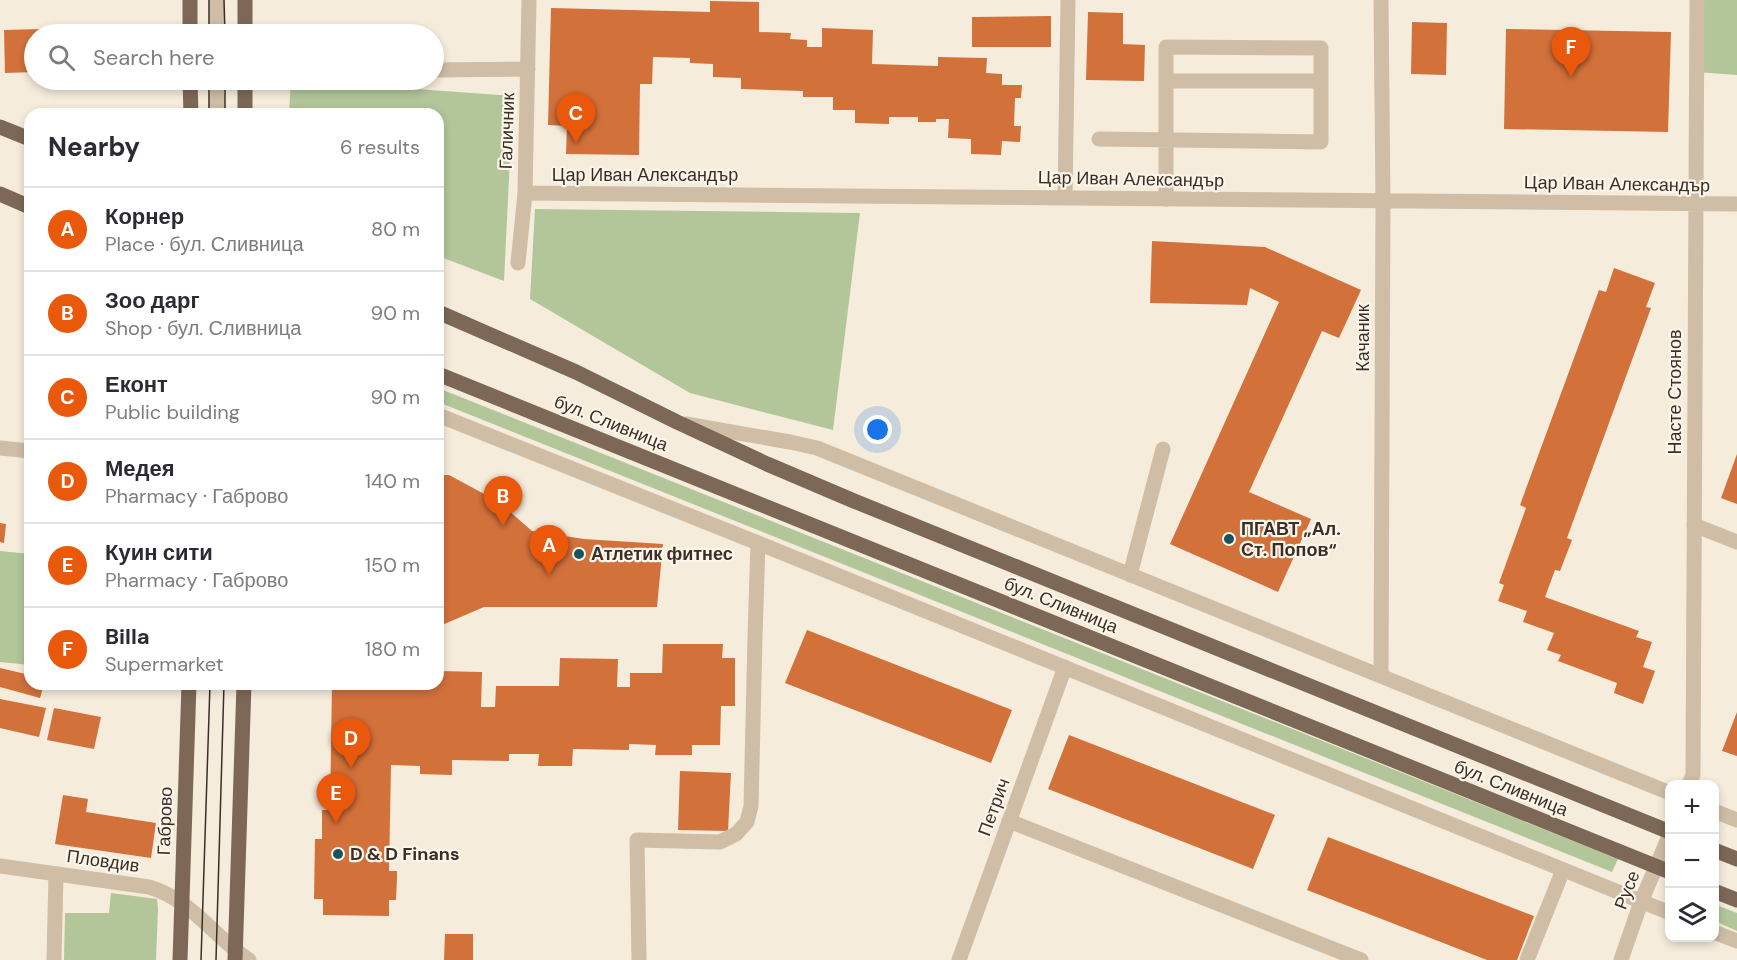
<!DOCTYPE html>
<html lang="en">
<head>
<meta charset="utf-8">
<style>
	body { margin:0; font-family:"DM Sans",sans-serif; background:#f7f7f7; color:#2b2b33 }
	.controls { position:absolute; right:18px; bottom:18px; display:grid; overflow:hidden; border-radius:12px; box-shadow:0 3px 9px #0003 }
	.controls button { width:54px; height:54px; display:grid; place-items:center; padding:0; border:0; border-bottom:2px solid #e1e1e2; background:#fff; color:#2b2b33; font:30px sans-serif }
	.you { position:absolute; left:878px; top:430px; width:21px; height:21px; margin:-15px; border:4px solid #fff; border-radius:50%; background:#1a73e8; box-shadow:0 0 0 9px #1a73e833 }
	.badge { display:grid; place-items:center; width:39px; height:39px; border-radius:50%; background:#ea580c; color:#fff; font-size:20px; font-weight:700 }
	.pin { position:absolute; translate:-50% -50px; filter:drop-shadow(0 2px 3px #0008) }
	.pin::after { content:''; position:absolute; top:32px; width:21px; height:18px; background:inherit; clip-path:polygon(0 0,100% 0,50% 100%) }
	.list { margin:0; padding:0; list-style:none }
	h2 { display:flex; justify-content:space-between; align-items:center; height:78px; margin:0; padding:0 24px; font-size:26px }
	h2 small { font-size:20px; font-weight:400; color:#7c7c81 }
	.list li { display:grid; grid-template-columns:39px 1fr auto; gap:18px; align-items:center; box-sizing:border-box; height:84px; padding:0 24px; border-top:2px solid #e1e1e2 }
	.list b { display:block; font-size:22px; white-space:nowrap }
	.list p { margin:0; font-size:20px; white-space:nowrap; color:#7c7c81 }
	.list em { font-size:20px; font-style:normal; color:#7c7c81 }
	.icon { flex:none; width:33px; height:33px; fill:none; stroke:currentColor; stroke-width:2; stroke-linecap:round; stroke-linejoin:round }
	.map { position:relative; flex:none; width:1737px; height:960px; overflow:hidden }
	.search { position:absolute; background:#fff; box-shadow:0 3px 9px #0003; left:24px; top:24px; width:420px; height:66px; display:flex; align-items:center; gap:15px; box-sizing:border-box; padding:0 21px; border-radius:33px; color:#7c7c81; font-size:22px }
	.panel { position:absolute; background:#fff; box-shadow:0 3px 9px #0003; left:24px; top:108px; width:420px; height:582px; border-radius:18px }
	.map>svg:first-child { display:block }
	.green { fill:#b2c69a }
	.building { fill:#d3713b }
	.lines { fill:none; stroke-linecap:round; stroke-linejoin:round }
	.service { stroke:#cfbda6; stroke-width:15 }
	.minor { stroke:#cfbda6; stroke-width:15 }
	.primary { stroke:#7d6857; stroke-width:15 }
	.tram { stroke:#3a2f28; stroke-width:1.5 }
	.poi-dot { fill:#185460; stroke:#fcf5e9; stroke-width:2 }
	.labels { text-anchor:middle; stroke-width:4.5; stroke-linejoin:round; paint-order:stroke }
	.street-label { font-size:18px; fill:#3a2f28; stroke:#fcf5e9 }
	.poi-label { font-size:18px; font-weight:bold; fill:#3a2f28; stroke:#fcf5e9; text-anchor:start }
</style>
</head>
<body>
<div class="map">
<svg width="1737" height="960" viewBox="0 0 1737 960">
	<rect width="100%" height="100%" fill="#f5ecdc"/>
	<path class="green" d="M 1697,0 L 1737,0 L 1737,75 L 1696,72 Z
		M 291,80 L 513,96 L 504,281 L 438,256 L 438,114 L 289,114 Z
		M 535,209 L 860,213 L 833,430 L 690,393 L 530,299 Z
		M 438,388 L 1618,859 L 1612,872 L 438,402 Z
		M 0,551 L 30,554 L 30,665 L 0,662 Z
		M 111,893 L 157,899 L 158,909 L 156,960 L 64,960 L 65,913 L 109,913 Z
		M 1714,904 L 1737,913 L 1737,931 L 1715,921 Z"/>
	<path class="building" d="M 710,1 L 759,2 L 759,32 L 791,33 L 790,39 L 807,40 L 807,47 L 822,47 L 822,28 L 873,30 L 872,64 L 938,66 L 938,57 L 987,58 L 986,73 L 1002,74 L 1002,85 L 1022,85 L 1021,98 L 1015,98 L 1014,126 L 1021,126 L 1020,142 L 1002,141 L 1001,155 L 971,154 L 971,139 L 948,138 L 949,119 L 936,119 L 936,122 L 918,122 L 918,117 L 889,117 L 889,124 L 855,123 L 855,110 L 833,110 L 833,97 L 803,97 L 803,91 L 741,89 L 741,78 L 713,77 L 713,64 L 690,63 L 690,58 L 653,57 L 652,84 L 640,84 L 639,155 L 566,154 L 567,126 L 548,125 L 551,8 L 710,12 Z
		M 1088,12 L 1123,13 L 1123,44 L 1145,45 L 1144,81 L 1086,80 Z
		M 1051,16 L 1051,47 L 972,47 L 972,17 Z
		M 1412,22 L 1447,23 L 1446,75 L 1411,74 Z
		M 79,28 L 79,34 L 34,34 L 34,72 L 5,73 L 4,30 Z
		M 1506,29 L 1671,32 L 1668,132 L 1504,129 Z
		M 1152,241 L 1265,247 L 1361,290 L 1339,338 L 1322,331 L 1249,492 L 1311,519 L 1278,592 L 1170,544 L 1279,302 L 1250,288 L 1247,305 L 1150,303 Z
		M 1614,268 L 1655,283 L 1646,307 L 1651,308 L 1567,538 L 1572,540 L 1560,571 L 1555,570 L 1545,597 L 1639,631 L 1636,637 L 1652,642 L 1643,667 L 1655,671 L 1643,704 L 1614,693 L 1617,683 L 1558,661 L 1561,655 L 1547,650 L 1554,633 L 1523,622 L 1527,611 L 1498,601 L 1504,585 L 1499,583 L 1526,508 L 1520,505 L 1599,290 L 1606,292 Z
		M 1737,454 L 1737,504 L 1721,498 Z
		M 438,475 L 449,475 L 499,502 L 532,531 L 584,539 L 663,544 L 657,607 L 484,607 L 442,625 L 438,625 Z
		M 0,523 L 6,524 L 4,543 L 0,542 Z
		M 807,630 L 1012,710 L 991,763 L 785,683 Z
		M 663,644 L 723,644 L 722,658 L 735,658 L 735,706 L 721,706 L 720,745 L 692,745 L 692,755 L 655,755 L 656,745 L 629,744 L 629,750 L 573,749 L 572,766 L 538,766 L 539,754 L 509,754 L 509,761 L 452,760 L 452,775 L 420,774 L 420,766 L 391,765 L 389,871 L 397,871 L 397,878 L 396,900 L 389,900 L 389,916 L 323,915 L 323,899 L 314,899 L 315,839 L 322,839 L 322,810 L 330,810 L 332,684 L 438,684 L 438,671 L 482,672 L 481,707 L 495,707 L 496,686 L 559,686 L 560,658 L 618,659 L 617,687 L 630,687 L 630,673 L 662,673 Z
		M 0,668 L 30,675 L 30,684 L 44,684 L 40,698 L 0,687 Z
		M 0,699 L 46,708 L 39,737 L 0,728 Z
		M 54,708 L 101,717 L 94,749 L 47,740 Z
		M 1737,712 L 1737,756 L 1722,751 Z
		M 1069,735 L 1275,815 L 1253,869 L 1048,789 Z
		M 680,771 L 731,773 L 728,831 L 678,830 Z
		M 63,795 L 88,799 L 86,812 L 156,823 L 151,858 L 55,844 Z
		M 1328,837 L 1534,916 L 1517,960 L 1487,960 L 1307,890 Z
		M 445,934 L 473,934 L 473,960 L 444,960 Z"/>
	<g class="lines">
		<path class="service" d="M 217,0 L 217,34
			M 217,80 L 217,114
			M 1166,81 L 1321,81
			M 1099,139 L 1321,142 L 1321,48 L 1166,47 L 1166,199
			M 0,448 L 30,451
			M 1694,525 L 1737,542
			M 1130,575 L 1163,449
			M 1009,821 L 1361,960
			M 54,960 L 56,874
			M 639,960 L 637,840 L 720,842 L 736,834 L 747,822 L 751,806 L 755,637 L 758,543
			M 1527,960 L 1563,870"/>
		<path class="minor" d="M 434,70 L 528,69
			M 525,193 L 1737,204
			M 1065,198 L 1068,0
			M 518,263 L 525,193 L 529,0
			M 438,415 L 758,543 L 1670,913
			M 686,424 L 790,442 L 817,448 L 1670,793
			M 1381,676 L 1383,201 L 1381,0
			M 1689,784 L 1693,775 L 1697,0
			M 1714,811 L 1737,820
			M 0,866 L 149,887 C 191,899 214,937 249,960
			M 1714,932 L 1737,941
			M 959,960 L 1065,667
			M 1621,960 L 1641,902 L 1670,834"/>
		<path class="primary" d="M 190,0 L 190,34
			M 245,0 L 245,34
			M 190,80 L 191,114
			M 245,80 L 245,114
			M 0,127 L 30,139
			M 0,194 L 30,207
			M 438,312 L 576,372 L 677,422 L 767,464 L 854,501 L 1670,832
			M 438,374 L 1670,872
			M 1714,850 L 1737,859
			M 1714,891 L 1737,900
			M 180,960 L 189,684
			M 235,960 L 244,684"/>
		<path class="tram" d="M 209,0 L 209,34
			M 224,0 L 225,34
			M 209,80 L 209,114
			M 225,80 L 225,114
			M 201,960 L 210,684
			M 216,960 L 224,684"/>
	</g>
	<g class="poi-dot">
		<circle cx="1229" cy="539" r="6"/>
		<circle cx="579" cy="554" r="6"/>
		<circle cx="338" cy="854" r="6"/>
	</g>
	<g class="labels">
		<g class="street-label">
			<text transform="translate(507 131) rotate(-88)" y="6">Галичник</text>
			<text x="645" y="181">Цар Иван Александър</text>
			<text transform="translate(1131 179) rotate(1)" y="6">Цар Иван Александър</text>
			<text transform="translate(1617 184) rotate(1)" y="6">Цар Иван Александър</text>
			<text transform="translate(1363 338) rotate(-90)" y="6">Качаник</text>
			<text transform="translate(1675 392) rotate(-90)" y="6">Насте Стоянов</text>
			<text transform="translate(611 423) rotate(22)" y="6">бул. Сливница</text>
			<text transform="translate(1061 605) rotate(22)" y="6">бул. Сливница</text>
			<text transform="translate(1511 788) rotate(22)" y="6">бул. Сливница</text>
			<text transform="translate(994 807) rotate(-70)" y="6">Петрич</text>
			<text transform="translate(165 821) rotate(-88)" y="6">Габрово</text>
			<text transform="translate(103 861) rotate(8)" y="6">Пловдив</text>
			<text transform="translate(1627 890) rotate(-69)" y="6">Русе</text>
		</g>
		<g class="poi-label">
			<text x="1241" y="535">ПГАВТ „Ал.<tspan x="1241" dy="21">Ст. Попов“</tspan></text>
			<text x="591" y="560">Атлетик фитнес</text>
			<text x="350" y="860">D &amp; D Finans</text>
		</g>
	</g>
</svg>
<div class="controls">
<button>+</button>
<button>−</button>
<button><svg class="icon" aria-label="layers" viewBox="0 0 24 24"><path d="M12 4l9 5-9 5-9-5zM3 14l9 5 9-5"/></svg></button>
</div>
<div class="you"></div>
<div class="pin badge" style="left:549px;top:575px">A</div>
<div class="pin badge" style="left:503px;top:526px">B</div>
<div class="pin badge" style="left:576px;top:143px">C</div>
<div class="pin badge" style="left:351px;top:768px">D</div>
<div class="pin badge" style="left:336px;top:823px">E</div>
<div class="pin badge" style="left:1571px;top:77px">F</div>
<div class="search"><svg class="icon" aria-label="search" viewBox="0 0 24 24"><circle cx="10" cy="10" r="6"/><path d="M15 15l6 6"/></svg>Search here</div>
<section class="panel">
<h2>Nearby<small>6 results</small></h2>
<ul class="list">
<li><span class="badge">A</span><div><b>Корнер</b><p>Place · бул. Сливница</p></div><em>80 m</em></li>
<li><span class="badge">B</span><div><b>Зоо дарг</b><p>Shop · бул. Сливница</p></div><em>90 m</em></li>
<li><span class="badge">C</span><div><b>Еконт</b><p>Public building</p></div><em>90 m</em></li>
<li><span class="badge">D</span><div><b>Медея</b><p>Pharmacy · Габрово</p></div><em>140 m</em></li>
<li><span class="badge">E</span><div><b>Куин сити</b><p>Pharmacy · Габрово</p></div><em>150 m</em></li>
<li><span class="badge">F</span><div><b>Billa</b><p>Supermarket</p></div><em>180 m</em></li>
</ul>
</section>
</div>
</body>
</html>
